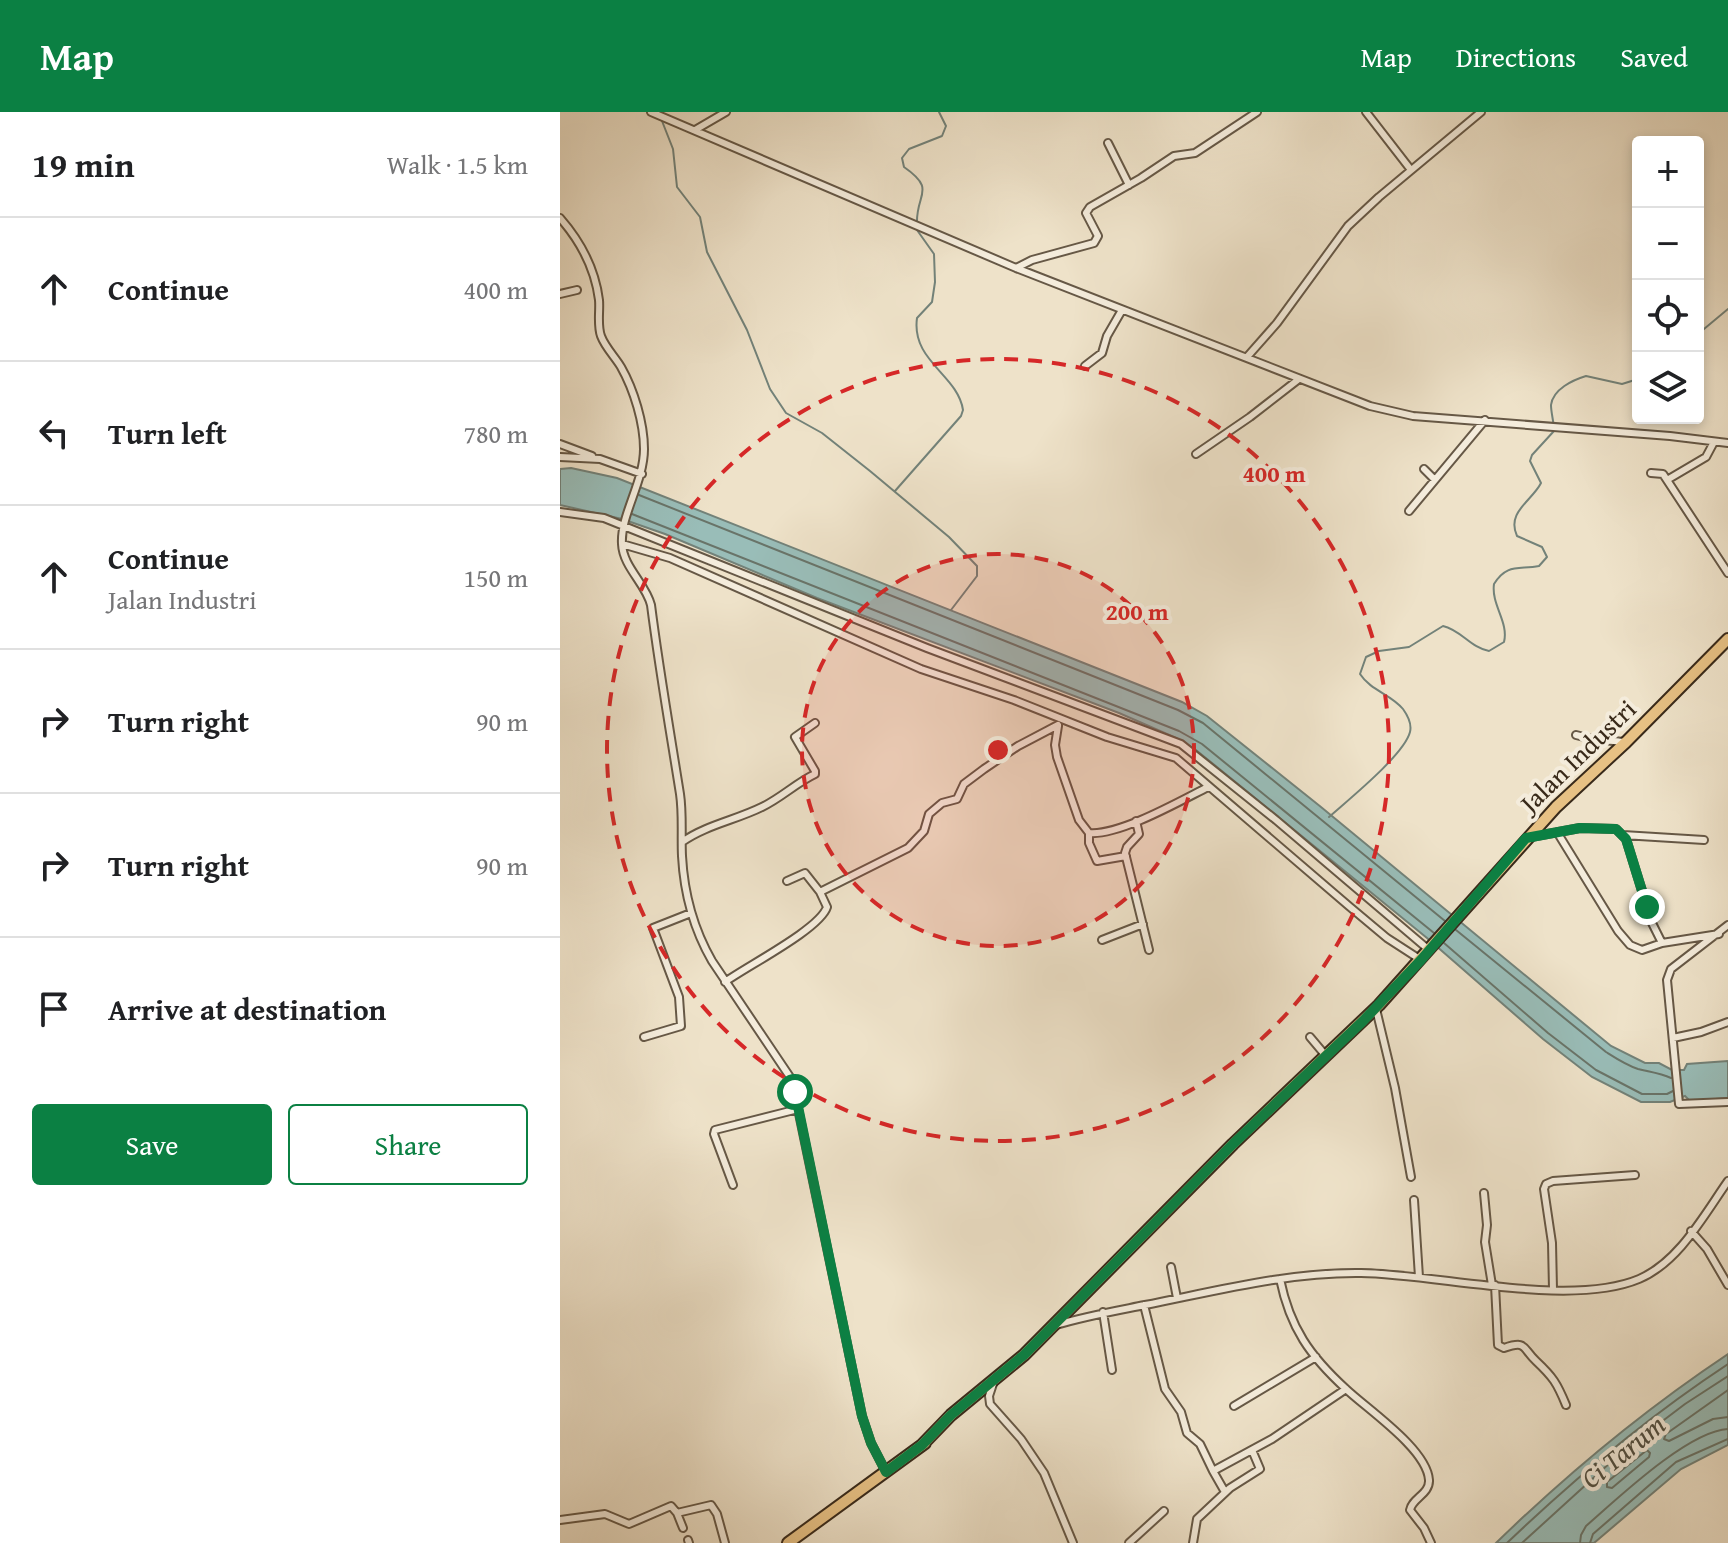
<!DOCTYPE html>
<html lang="en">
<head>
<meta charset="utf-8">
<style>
	body { margin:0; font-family:"Gentium Book Plus",serif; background:#f6f6f6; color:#202124 }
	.controls { position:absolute; right:24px; top:24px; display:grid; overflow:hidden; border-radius:8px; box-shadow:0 4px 12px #0003 }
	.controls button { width:72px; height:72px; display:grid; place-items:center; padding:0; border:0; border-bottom:2px solid #e0e0e0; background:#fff; color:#202124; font:40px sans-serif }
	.stop { position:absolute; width:24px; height:24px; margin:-18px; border:6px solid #0b8043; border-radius:50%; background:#fff }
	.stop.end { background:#0b8043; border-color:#fff; box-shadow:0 2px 8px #0008 }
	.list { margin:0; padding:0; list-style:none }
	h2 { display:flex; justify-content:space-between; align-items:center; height:104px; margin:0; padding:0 32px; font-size:34px }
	h2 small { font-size:26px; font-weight:400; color:#757577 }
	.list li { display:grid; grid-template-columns:52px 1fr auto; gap:24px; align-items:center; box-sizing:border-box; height:144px; padding:0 32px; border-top:2px solid #e0e0e0 }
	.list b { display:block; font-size:30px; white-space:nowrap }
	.list p { margin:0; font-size:26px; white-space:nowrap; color:#757577 }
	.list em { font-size:26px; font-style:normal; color:#757577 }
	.actions { display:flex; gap:16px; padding:24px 32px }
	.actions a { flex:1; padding:18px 0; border:2px solid #0b8043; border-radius:8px; text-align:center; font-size:28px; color:#0b8043 }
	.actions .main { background:#0b8043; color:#fff }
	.icon { flex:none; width:44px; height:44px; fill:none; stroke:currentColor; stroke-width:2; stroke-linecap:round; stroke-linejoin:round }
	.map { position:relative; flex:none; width:1168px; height:1431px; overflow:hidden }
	header { display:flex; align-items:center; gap:48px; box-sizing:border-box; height:112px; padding:0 40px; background:#0b8043; color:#fff }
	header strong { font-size:38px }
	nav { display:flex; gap:44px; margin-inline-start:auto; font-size:28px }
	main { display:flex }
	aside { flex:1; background:#fff }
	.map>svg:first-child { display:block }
	.water { fill:#99bdb8; stroke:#738279; stroke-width:2 }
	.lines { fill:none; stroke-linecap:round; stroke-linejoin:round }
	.shore { stroke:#697469; stroke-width:2 }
	.stream { stroke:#738279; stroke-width:2 }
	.minor-casing { stroke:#665846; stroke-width:10 }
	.primary-casing { stroke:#392a1a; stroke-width:14 }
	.minor { stroke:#f4ecdc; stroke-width:6 }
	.primary { stroke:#e7c184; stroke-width:10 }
	.route { stroke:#0b8043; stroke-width:10 }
	.ring { fill:none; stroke:#d62828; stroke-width:4; stroke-dasharray:14 10 }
	.labels { text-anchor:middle; stroke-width:8; stroke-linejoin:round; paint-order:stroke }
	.street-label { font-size:26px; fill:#392a1a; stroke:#f4ecdc }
	.water-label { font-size:28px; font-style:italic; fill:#514f42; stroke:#f4ecdc }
	.centre { fill:#d62828; stroke:#f4ecdc; stroke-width:4 }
	.ring-label { font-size:24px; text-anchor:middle; font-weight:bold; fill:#d62828; stroke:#f4ecdc; stroke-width:8; stroke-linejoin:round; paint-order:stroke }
</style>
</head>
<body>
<header>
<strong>Map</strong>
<nav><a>Map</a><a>Directions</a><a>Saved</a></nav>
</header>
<main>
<aside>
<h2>19 min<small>Walk · 1.5 km</small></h2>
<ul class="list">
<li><svg class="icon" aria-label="ahead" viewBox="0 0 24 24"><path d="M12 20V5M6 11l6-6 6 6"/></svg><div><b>Continue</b></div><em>400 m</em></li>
<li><svg class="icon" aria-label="left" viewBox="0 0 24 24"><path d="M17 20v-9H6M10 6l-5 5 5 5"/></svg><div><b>Turn left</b></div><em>780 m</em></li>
<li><svg class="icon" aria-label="ahead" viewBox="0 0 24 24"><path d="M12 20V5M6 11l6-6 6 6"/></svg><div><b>Continue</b><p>Jalan Industri</p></div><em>150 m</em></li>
<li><svg class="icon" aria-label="right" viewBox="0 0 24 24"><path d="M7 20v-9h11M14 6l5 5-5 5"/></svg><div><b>Turn right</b></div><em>90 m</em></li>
<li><svg class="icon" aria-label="right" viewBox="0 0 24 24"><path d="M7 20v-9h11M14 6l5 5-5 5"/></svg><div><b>Turn right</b></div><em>90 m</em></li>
<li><svg class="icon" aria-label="arrive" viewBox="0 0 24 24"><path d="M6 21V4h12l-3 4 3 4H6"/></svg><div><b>Arrive at destination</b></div></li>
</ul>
<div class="actions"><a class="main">Save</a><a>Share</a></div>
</aside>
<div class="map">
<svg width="1168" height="1431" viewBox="0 0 1168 1431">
	<rect width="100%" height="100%" fill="#eee2c9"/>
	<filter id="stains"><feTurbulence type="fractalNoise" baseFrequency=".0025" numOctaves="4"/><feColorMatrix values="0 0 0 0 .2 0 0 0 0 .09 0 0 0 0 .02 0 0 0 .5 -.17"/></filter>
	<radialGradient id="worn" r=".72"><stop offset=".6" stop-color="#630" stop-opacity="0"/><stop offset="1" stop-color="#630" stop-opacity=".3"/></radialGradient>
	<path class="water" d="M 11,356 L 57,366 L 622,590 L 647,604 L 761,695 L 1051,934 L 1085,951 L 1099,951 L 1112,958 L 1124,958 L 1127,952 L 1168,949 L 1168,986 L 1130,989 L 1125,984 L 1110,990 L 1081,990 L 1032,965 L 983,927 L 867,826 L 636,638 L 616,626 L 559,601 L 257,486 L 105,422 L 62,407 L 0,393 L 0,357 Z
		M 1168,1242 L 1168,1333 L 1121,1357 L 1034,1431 L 936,1431 C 1008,1361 1084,1298 1168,1242 Z"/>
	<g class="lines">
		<path class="shore" d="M 79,383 L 618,598 L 643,611 L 885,809
			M 72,402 L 619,619 L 642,632 L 874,821
			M 896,818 L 1046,940 C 1057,947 1066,953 1078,957 C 1090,960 1100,961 1111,966
			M 884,831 L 988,921 L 1036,958 L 1082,982 L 1107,982 L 1113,979
			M 1168,1278 L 1106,1322 L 1104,1327 L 1109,1329 L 1153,1307 L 1168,1305
			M 1087,1338 L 1090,1341 L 1089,1345 L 1052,1376 L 1047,1375 L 1047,1370 Z
			M 947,1431 C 1016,1365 1089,1304 1168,1252
			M 962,1431 L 1063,1339 L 1125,1292 L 1168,1264
			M 1020,1431 L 1021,1423 L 1026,1414 C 1057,1387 1128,1319 1168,1317
			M 1030,1431 L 1033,1422 L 1116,1350 L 1168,1327"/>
		<path class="stream" d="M 102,9 L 113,37 L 117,75 L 140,105 L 147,140 L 187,218 L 210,277 L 226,301 L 262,321 L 310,359 L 389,425 L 417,454 L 417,464 L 391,498
			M 357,111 C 356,81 377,78 344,55 L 342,46 L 349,37 L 382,24 L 386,14 L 379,0
			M 1138,222 L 1168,197
			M 335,379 L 401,304 L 403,298 C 398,263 351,249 357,206 L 372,190 L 375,170 L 374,142 L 357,118
			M 769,705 C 788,688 844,643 850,620 C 852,612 848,604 843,597 C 831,582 811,579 800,562 L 806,545 L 819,539 L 849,535 L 883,514 C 901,518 911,536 929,539 L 944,530 C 949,510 931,493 934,472 C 947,451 959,458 979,454 L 987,445 L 982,435 L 957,424 C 946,400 972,389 981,371 L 970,349 L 972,343 L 994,319 C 994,310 991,301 991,293 C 993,277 1013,268 1026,264 L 1062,272 L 1078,267"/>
		<defs>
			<path id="minor" d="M 91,0 L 456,156 L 810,294 L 853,304 L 1110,324 L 1168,331
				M 806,0 L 851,58
				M 135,18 L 166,0
				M 548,31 L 569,73
				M 0,106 C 21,130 35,156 39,188 C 40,199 37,213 41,224 C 45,235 55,245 61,255 C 74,278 84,311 84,337 C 84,370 60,404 62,432 C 63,455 86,472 91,493 C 99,556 110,619 120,682 C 123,702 121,723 122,744 C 124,781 133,816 152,849 L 232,968 L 302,1304 L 311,1331 L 326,1360
				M 456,156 L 472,148 L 534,131 L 538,124 L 526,101 L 530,95 L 581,66 L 614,44 L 635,41 L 697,0
				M 0,182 L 17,178
				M 687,245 L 717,211 L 788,114 L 819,85 L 921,0
				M 525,254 L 542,241 L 547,224 L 562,198
				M 0,332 L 32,344
				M 636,342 L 690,305 L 739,267
				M 0,345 L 40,347 L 82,362
				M 864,357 L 875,368
				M 1091,361 L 1103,362 L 1168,461
				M 1107,368 L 1146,345 L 1154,330
				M 849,399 L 925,308
				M 0,400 L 44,406 L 367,536 L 621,632 L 716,708 L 869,838
				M 62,432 L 110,446 L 361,557 L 454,588 L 547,625 L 616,646 L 790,795 L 827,826 L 861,848
				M 498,614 L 495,633 L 497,645 L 519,708 L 529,721 C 559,724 620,689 648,675
				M 1016,623 L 1032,627 L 1064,630
				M 576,709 L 579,722 L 567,735 L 565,741 L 589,838
				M 997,720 L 1058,819 L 1070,833 L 1082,838 L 1102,831
				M 529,721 L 529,731 L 537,749 L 566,744
				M 1063,723 L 1144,728
				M 971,725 L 1020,716 L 1056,717 L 1066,727 L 1092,811 L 1102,831 L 1159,822
				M 122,730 C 146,713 176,708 202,695 C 221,686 236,671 255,662 L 255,659 L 235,625 L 255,611
				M 227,769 L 245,761 L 260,780
				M 1168,813 L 1111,857 L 1107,868 L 1119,992 L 1168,990
				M 542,828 L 583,812
				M 165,870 C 187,854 260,817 267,795 L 260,780 L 348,736 L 364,719 L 369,702 L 382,691 L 397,687 L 404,672 L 424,657 L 458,634 L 498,613
				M 816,897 L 835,976 L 851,1065
				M 84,925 L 121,914 L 119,885 L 93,816 L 131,801
				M 750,925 L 766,944
				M 1113,926 L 1141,920 L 1168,910
				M 173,1073 L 154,1022 L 155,1018 L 238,997
				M 924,1081 L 927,1113 L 925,1130 L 932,1173
				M 854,1088 L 859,1165
				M 1131,1119 L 1147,1137 L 1168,1173
				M 611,1155 L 617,1186
				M 720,1167 C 730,1216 750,1244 786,1277 C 807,1297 867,1337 869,1368 C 870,1382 852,1386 850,1398 L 864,1416 L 871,1431
				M 935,1173 L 938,1233 L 944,1236 C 967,1228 962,1236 976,1249 C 993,1265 997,1271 1006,1293
				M 993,1177 L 992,1131 L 984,1077 L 986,1072 L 993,1069 L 1075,1063
				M 584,1193 L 605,1277 L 621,1300 L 627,1321 L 640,1332 L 653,1359 L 712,1327 L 786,1277
				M 543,1200 L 552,1258
				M 496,1213 C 526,1204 555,1199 585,1193 C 656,1179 728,1160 801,1161 C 878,1162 1010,1196 1079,1167 C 1119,1150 1144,1103 1168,1069
				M 434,1269 L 429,1284 L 430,1292 L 461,1327 L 484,1361 L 513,1431
				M 674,1294 L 756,1245
				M 653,1359 L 665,1380
				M 117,1401 L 123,1416
				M 0,1408 L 45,1402 L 69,1412 L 111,1394 L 117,1401 L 151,1393 L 157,1402 L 165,1431
				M 128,1428 L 129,1431
				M 569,1431 L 604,1399
				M 633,1431 L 637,1407 L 670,1376 L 700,1357 L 692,1338"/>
			<path id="primary" d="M 362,1333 L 391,1303 L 464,1243 L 673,1032 L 819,893 L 996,695 L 1066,630 L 1168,527
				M 228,1431 L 365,1331"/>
		</defs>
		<use href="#minor" class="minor-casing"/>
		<use href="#primary" class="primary-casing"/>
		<use href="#minor" class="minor"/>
		<use href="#primary" class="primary"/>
	</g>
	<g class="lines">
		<path class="route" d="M 235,980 L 302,1304 L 311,1331 L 326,1360 L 362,1333 L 391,1303 L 464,1243 L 673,1032 L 803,909 L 861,848 L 966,726 L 1020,716 L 1056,717 L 1066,727 L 1087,795"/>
	</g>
	<circle cx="438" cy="638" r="196" fill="#d62828" fill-opacity=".12"/>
	<g class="ring">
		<circle cx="438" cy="638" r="196"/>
		<circle cx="438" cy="638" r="391"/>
	</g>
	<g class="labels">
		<g class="street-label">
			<text transform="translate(1018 644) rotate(-44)" y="9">Jalan Industri</text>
		</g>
		<g class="water-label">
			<text transform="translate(1063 1339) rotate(-39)" y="10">Ci Tarum</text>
		</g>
	</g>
	<circle cx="438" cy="638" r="12" class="centre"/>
	<g class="ring-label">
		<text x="714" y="370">400 m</text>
		<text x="577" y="508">200 m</text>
	</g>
	<rect width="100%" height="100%" filter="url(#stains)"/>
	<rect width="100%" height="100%" fill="url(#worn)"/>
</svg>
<div class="controls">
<button>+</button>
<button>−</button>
<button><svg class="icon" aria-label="locate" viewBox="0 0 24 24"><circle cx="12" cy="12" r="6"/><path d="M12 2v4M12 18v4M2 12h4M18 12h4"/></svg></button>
<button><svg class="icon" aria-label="layers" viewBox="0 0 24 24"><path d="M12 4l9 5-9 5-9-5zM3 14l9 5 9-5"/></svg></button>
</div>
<div class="stop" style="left:235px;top:980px"></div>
<div class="stop end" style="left:1087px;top:795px"></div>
</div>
</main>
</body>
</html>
